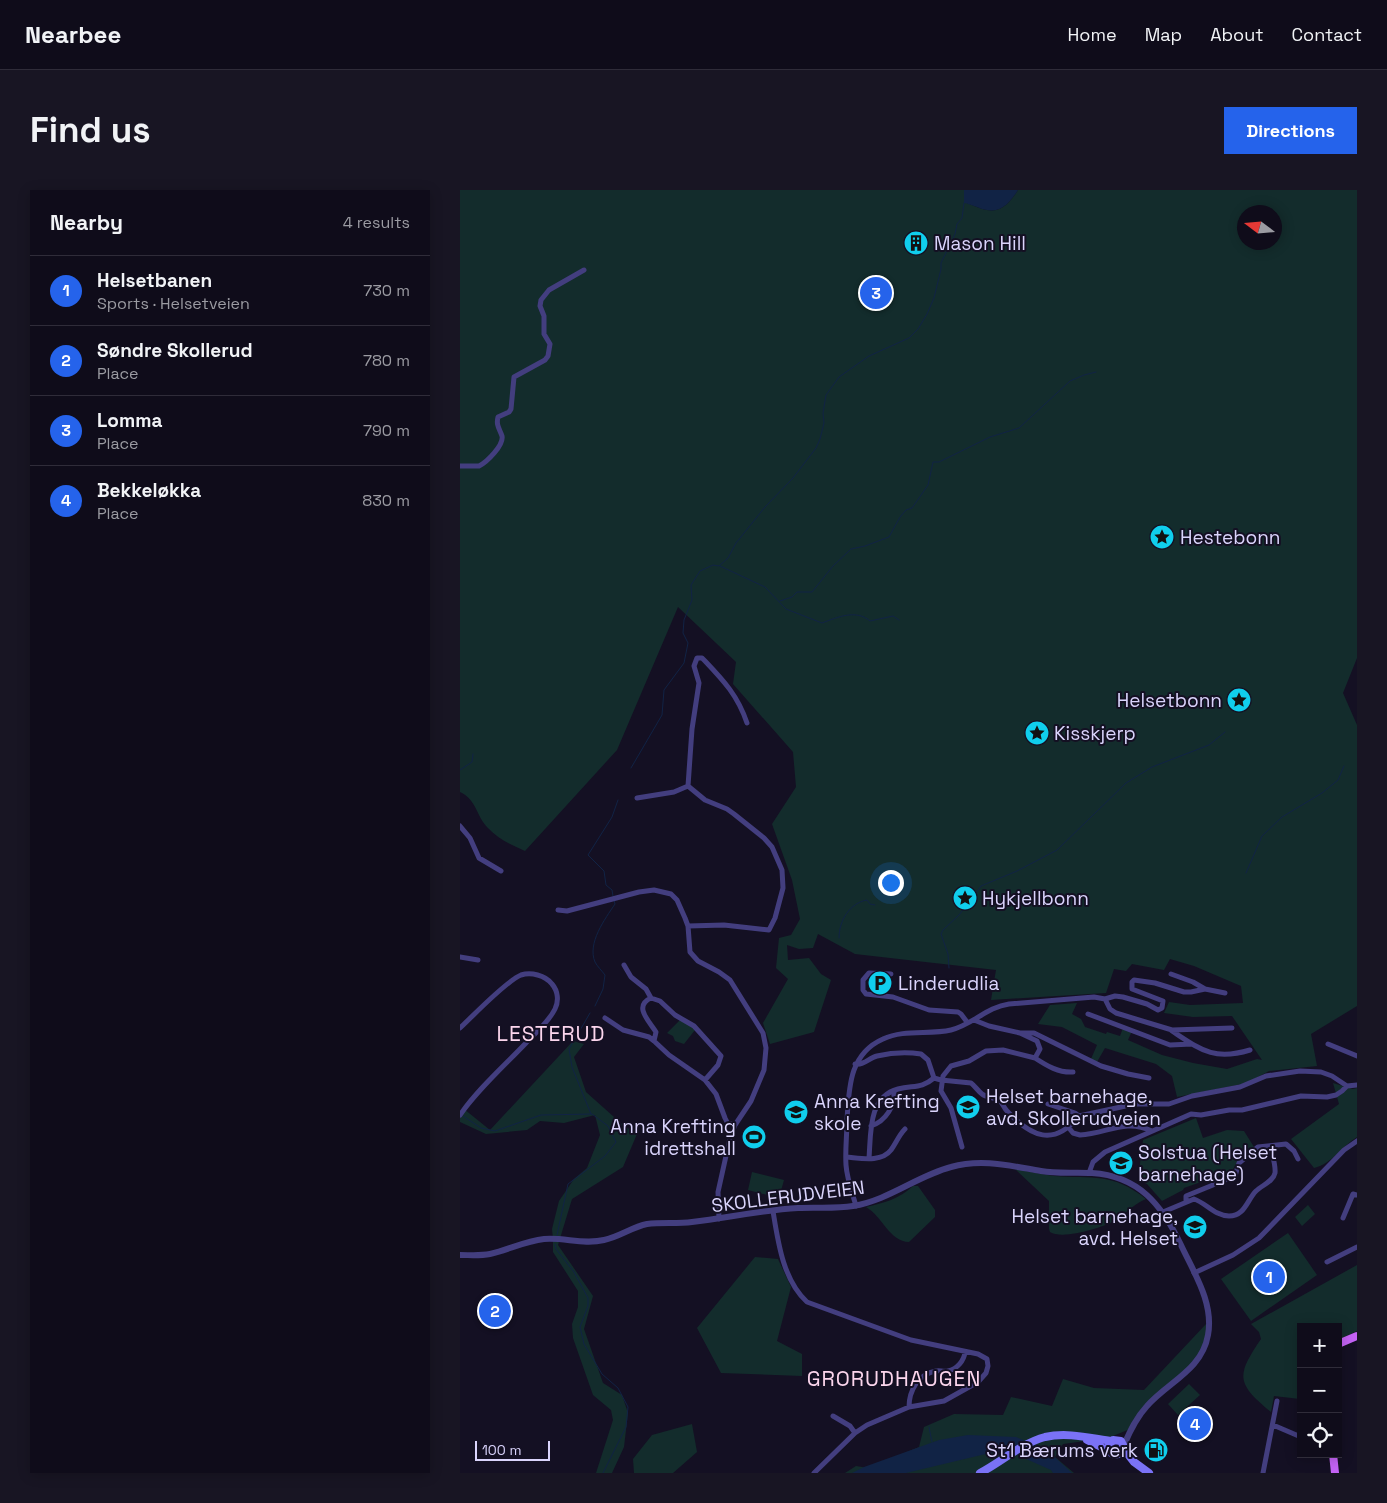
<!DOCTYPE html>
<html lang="en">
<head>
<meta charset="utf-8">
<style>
	body { margin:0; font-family:"Space Grotesk",sans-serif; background:#181523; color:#f1f3f6 }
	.controls { position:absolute; right:15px; bottom:15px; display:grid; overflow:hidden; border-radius:0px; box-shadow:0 2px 12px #0003 }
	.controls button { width:45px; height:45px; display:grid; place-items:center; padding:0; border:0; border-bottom:1px solid #2f2c39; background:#0f0c1a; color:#f1f3f6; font:25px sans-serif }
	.compass { position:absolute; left:777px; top:15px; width:45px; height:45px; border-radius:50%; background:#0f0c1a; box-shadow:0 2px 12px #0003; rotate:286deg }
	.scale { position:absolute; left:15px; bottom:12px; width:75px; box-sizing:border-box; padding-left:5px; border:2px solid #dad4fc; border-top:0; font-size:14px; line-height:18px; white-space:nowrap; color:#dad4fc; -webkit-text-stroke:4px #141023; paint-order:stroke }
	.you { position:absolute; left:430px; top:692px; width:18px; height:18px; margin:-12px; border:4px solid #fff; border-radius:50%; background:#1a73e8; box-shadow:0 0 0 8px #1a73e833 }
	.badge { display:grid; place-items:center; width:32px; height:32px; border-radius:50%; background:#2563eb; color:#fff; font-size:16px; font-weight:700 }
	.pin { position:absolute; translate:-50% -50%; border:2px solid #fff; box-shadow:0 1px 5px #0006 }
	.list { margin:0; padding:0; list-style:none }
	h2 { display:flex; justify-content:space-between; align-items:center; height:65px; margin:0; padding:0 20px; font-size:21px }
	h2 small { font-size:16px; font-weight:400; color:#9b9ba2 }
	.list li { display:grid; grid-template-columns:32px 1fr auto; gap:15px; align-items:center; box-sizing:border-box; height:70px; padding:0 20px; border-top:1px solid #2f2c39 }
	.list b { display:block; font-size:19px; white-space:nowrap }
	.list p { margin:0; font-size:16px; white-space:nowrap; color:#9b9ba2 }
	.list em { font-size:16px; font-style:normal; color:#9b9ba2 }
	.icon { flex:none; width:28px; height:28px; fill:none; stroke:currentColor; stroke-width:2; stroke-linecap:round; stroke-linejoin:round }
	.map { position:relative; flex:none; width:897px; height:1283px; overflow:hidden; border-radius:0px }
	header { display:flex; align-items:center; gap:30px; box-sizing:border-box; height:70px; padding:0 25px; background:#0f0c1a; border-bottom:1px solid #2f2c39 }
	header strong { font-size:24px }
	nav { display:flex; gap:28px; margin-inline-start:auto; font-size:18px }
	.intro { display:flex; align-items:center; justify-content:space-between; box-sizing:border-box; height:120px; padding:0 30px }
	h1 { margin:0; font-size:35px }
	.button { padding:12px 22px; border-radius:0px; background:#2563eb; color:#fff; font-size:18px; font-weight:700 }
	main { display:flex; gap:30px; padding:0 30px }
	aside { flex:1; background:#0f0c1a; border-radius:0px; box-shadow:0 2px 12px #0003 }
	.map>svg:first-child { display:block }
	.green { fill:#132c2c; fill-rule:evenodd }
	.water { fill:#112345 }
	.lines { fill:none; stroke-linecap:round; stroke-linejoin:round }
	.stream { stroke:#112345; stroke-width:1 }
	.minor { stroke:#433e7f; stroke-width:5 }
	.tertiary { stroke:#433e7f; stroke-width:6 }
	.secondary { stroke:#7a72f6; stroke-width:8 }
	.primary { stroke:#c463f5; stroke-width:8 }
	.labels { text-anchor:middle; stroke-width:4; stroke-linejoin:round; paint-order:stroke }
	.poi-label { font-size:19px; fill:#dad4fc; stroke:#141023; text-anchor:start }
	.street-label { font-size:19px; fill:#dad4fc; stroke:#141023 }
	.quarter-label { font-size:21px; letter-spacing:1px; fill:#fcd6ed; stroke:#141023 }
</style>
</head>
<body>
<header>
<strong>Nearbee</strong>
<nav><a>Home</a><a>Map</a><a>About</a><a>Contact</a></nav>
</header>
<div class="intro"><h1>Find us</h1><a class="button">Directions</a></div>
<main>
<aside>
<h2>Nearby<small>4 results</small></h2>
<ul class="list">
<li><span class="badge">1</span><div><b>Helsetbanen</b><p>Sports · Helsetveien</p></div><em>730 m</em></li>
<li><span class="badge">2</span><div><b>Søndre Skollerud</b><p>Place</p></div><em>780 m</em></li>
<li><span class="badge">3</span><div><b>Lomma</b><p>Place</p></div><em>790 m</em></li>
<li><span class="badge">4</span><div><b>Bekkeløkka</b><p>Place</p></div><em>830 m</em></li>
</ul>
</aside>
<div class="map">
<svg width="897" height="1283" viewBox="0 0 897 1283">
	<rect width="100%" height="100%" fill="#141023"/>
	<path class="green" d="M 0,0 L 504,0 L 504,12 C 512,14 519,19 527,20 C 542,23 551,11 558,0 L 897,0 L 897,468 L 883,503 L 897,535 L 897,816 L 851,844 L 857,876 L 809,881 L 787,893 L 717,907 L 712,886 L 696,874 L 645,858 L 637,872 L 631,869 L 637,855 L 602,837 L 578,834 L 590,815 L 617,813 L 612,824 L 621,829 L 625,837 L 646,844 L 647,842 L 660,846 L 663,838 L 672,841 L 668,850 L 702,865 L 733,873 L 767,879 L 797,869 L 802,870 L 772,826 L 733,827 L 704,823 L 709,812 L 730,815 L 783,813 L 781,796 L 734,776 L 710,769 L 704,780 L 672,774 L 666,781 L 654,779 L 646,803 L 531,810 L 536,780 L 395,764 L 358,744 L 353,758 L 339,759 L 327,755 L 328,770 L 349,768 L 361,784 L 371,790 L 354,842 L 310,854 L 303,833 L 328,789 L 316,778 L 319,748 L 331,745 L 340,729 L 332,690 L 312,634 L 336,597 L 333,562 L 273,494 L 276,472 L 218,417 L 157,560 L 65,661 C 51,655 38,649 28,638 C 16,626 17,610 0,602 ZM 784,22 L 814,22 L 814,52 L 784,52 Z
		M 221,829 L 228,833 L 235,840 L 224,854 L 215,851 L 213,846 L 207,843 Z
		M 113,851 L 124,854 L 114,867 L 126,902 L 163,935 L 177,944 L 163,977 L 112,1009 L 98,1055 L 133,1106 L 124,1139 L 143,1193 L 162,1205 L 168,1223 L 164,1257 L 152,1283 L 136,1283 L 153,1230 L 151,1220 L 133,1205 L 113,1148 L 112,1134 L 118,1117 L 118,1101 L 93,1062 L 93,1049 L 92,1039 L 99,1011 L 114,989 L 127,978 L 140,945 L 135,925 L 104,933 L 80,931 L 67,940 L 26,944 L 0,932 L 0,925 L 4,919 L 30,940 Z
		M 873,893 L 893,899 L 897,898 L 897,947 C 881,957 873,973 854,978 L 831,949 L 879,914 Z
		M 736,928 L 743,948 L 767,940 L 784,941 L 794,957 L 780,967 L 772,981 L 724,998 L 723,1000 L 702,1011 L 687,994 L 678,990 L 683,950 Z
		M 555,979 C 568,981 581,984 594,986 C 633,989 652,982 686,1009 C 674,1014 665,1024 654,1031 C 641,1038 603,1050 590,1042 L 589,1039 L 589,1011 Z
		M 292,982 L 324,990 L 319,1008 L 288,1000 Z
		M 453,996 L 458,996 L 475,1020 L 475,1027 L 449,1052 C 430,1052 422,1026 406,1017 C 424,1013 439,1009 453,996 Z
		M 848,1015 L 855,1024 L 842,1036 L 835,1027 Z
		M 828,1043 L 857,1085 L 791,1131 L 761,1089 Z
		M 295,1067 L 318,1069 L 331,1097 L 317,1151 L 342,1164 L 342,1186 L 261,1183 L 237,1138 Z
		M 897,1075 L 897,1141 L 878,1150 L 878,1137 L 841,1137 L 840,1209 L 814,1206 L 811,1222 C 776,1193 776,1186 801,1149 L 799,1142 L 791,1134 Z
		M 747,1133 L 746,1153 L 732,1178 L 682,1222 L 670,1239 L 648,1248 L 603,1254 L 595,1267 L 614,1283 L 385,1283 L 396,1276 L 408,1278 L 459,1257 L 464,1237 L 494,1224 L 543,1225 L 551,1207 L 592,1216 L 603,1189 L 634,1198 L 684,1200 Z
		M 729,1194 L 740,1205 L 718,1225 L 708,1214 Z
		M 232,1234 L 237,1262 L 213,1283 L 174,1283 L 173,1269 L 192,1245 Z"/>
	<path class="water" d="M 504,0 L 558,0 C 551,11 542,23 527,20 C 519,19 512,14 504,13 Z
		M 508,1245 L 556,1247 L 587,1260 L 612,1283 L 593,1283 L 591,1280 L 555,1264 L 534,1262 L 446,1283 L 392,1283 L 404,1277 L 479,1250 Z"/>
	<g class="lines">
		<path class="stream" d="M 260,376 L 305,397 L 326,419 L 362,433 C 378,427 396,419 410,431 L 433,426 L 439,430
			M 320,411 L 332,407 L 337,402 L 352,402 L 373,376 L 391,359 L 405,356 L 429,347 L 440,327 L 446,320 L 452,318 L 468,295 L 473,272 L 479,272 L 530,247 L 559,238 L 610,191 L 624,185 L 636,182
			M 171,578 L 202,525 L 204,500 L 224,473 L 228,453 L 223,443 L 224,430 L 232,410 L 231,395 L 240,381 L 253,375 L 259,376 L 268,368 L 276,353 L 305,317 L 333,288 L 356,258 L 360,249 L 364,233 L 363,223 L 366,205 L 379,187 L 409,166 L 449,148 L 458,139 L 467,124 L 474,108 L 481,79 L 481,73 L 495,44 L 497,34 L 502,28 L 504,13
			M 0,580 L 12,572 L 13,564
			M 786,683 L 802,646 L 822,627 L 862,603 L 878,590 L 884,576
			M 153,706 L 152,700 L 146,695 L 144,681 L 128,665 L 152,627 L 158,610
			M 379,748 C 379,730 390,713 407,710 L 410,714 L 415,715
			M 489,778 L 488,764 L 481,744 L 483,740 L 499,725 L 521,696 L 557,681 L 597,660 L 666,593 L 692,577 L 749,555 L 765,542
			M 135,816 L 143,799 L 145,785 C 142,781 137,776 135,772 C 127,753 145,729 155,714 L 154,710
			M 130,823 L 109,859 L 112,877 L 131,924
			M 3,926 L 21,938 L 35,941 L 81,925 L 132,924 L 148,936 L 156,952 L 145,966 L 108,994 L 97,1045
			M 95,1054 L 96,1059 L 114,1082 L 128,1108 L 128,1116 L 120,1137 L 124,1154 L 142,1184 L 158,1198 L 168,1217 L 166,1237 L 143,1283
			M 469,1237 L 472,1252"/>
		<path class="minor" d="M 0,276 L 19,276 C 27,272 44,255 42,246 C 39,238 36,235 38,227 L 49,222 L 51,219 L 54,187 L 85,170 L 88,166 L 90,154 L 84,144 L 84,126 L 80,116 L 81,110 L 89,100 L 124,80
			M 177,608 L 214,602 L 228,596
			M 0,636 L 10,648 L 19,668 L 41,681
			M 98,720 L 107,721 L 179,702 L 194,700 L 211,704 L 217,710 L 225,728 L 228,736 L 230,762 L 238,771 L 259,782 L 270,790 L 303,843 L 306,858 L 304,880 L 291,911 L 275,935 L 270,948 L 258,1002 L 259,1029
			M 228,736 L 264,735 L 309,740 L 315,728 L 323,698 L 322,680 L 312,657 L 304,648 L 274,624 L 267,619 L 245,610 L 228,596 L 232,539 L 239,493 L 234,476 L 237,468 L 242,468 L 245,471 C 264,491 278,506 287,533
			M 0,767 L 18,770
			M 164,775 L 171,787 L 186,799 L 191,808
			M 431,784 L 409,783 L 403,790 L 403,800 L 406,804 L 433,807 L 469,820 L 498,822 L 501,824 L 507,832
			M 711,784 L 733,792 L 745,799
			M 645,809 L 650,819 L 656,823 L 712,840 L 772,838
			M 628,824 L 710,855 L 732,854
			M 145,828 L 163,840 L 189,847 L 194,851 L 209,865 L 245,890 L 256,904 L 265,928 L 267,932 L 275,935
			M 514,830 L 529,836 L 560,843 L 574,843 L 641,876 L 668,884 L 689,888
			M 0,838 C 13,826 46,791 61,785 C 71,782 85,785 92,794 C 98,801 99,811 95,819 C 88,833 75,843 65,854 C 43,877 18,899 0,925
			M 712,841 C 741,860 754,871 790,860
			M 194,851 L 196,842 C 189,831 173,816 191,808 L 200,811 L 215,825 L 234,836 L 261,866 L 258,875 L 245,890
			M 868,854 L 897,866
			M 575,868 C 587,876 599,883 613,882
			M 395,874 C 403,876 409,868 417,866 C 430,863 448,862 461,864 L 468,870 L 474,888 L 481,890 L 511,893 C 515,896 518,901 522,904 C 527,908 535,907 540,911 C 543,914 544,918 547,921 C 571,947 594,957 619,926 L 615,923 L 588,914
			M 619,926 L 675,914 L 709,914 L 732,906 L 780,897 L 806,886 L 840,881 L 861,882 L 872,886 L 887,896 L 897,895
			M 411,936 C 426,931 435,916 434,901
			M 609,938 L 613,943 L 620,945 C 647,944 664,928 692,941
			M 502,957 L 491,918 L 481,901 L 483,886 L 491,876 L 509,871 L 526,861 L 543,860 L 575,868 L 580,859 L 577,851 L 560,843
			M 386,967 C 400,968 421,973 431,960 C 436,953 439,945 445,939
			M 409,968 C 411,943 408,907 438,899 C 454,895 461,899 474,888
			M 629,983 L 633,972 L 645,962 L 731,924 L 741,925 L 769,920 L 782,920 L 841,906 L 867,907 L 876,905 L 882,901 L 887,896
			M 726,1012 L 726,1006 L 775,986 L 779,973 L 798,957 L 826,954 L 834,961 L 838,969
			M 396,1016 C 392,1002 387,989 386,975 C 385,960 387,945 387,930 C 389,898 389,864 423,849 C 444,839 469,845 491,840 C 512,835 527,817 549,814 L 634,807 L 645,809 L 655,806 L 663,807 L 687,814 L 698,820 L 702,818 L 703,811 L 672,799 L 672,792 L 674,790 L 695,793 L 724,802 L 731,802 L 745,799 L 765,803
			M 313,1021 C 318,1052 323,1090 347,1112 L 451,1150 L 518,1164 L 527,1169 L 528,1176 L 526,1183 L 518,1192 L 484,1211 L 449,1217 L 407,1235 L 395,1243 L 354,1283
			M 703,1022 L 734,1009 C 746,1013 755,1026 769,1026 C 785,1026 787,1010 796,1001 C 802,995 813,992 815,983 C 816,975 812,964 810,956
			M 883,1028 L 893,1004 L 897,1005
			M 867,1072 L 897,1057
			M 734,1083 L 773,1065 L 799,1048 L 884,960 L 897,951
			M 449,1217 C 449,1201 458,1184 476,1181 C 479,1180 484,1182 488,1181 C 497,1179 504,1171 505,1162
			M 373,1226 L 390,1236 L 395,1243
			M 813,1235 L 841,1247
			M 803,1283 L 817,1211"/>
		<path class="tertiary" d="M 0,1065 C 10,1065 20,1066 30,1064 C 48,1060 65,1051 84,1049 C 104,1047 123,1055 144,1050 C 159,1047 172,1037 187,1034 C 202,1032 217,1034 232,1032 C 267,1028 302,1020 338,1018 C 356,1017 375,1019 393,1016 C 429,1010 457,986 491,977 C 522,968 551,976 581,981 C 598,984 615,982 632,983 C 679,986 702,1015 721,1055 C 734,1083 754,1113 748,1145 C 742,1180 708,1192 687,1216 C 676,1228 670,1241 664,1255"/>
		<path class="secondary" d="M 627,1250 L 649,1261
			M 664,1258 L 662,1263 L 655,1265 L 651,1263 L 648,1257 L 653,1250 L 661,1251 L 667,1263 L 674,1272 L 689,1283
			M 520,1283 C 541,1272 562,1253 585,1247 C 607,1242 630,1248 652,1251"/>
		<path class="primary" d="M 878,1154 L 897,1146
			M 873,1264 L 875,1283"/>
	</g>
	<defs>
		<symbol id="building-disc" viewBox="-11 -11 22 22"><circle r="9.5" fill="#10ceed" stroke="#141023"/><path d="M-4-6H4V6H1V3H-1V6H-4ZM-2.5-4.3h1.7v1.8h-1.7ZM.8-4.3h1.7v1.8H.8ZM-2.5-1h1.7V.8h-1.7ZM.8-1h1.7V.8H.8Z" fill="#111"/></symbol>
		<symbol id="sight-disc" viewBox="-11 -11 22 22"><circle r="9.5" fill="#10ceed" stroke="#141023"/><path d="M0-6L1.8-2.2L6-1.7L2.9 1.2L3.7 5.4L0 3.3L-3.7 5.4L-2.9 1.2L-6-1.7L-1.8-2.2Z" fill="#111"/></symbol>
		<symbol id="parking-disc" viewBox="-11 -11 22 22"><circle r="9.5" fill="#10ceed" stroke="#141023"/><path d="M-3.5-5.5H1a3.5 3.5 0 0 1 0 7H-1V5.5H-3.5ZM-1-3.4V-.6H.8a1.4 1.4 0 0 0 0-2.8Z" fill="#111"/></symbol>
		<symbol id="school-disc" viewBox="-11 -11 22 22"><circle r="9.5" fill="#10ceed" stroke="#141023"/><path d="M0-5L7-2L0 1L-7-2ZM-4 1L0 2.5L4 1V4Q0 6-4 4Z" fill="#111"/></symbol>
		<symbol id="stadium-disc" viewBox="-11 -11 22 22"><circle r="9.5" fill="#10ceed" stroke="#141023"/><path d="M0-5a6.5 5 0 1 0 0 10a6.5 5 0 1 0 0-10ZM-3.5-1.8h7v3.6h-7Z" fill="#111"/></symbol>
		<symbol id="fuel-disc" viewBox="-11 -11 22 22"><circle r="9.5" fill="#10ceed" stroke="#141023"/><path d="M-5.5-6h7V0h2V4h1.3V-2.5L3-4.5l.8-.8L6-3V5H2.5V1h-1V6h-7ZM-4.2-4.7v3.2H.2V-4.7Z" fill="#111"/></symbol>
	</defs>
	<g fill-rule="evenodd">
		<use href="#building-disc" x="442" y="39" width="28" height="28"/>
		<use href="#sight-disc" x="688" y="333" width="28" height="28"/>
		<use href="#sight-disc" x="765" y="496" width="28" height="28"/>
		<use href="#sight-disc" x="563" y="529" width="28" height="28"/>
		<use href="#sight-disc" x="491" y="694" width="28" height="28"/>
		<use href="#parking-disc" x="406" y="779" width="28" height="28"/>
		<use href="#school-disc" x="494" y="903" width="28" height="28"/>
		<use href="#school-disc" x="322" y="908" width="28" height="28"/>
		<use href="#stadium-disc" x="280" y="933" width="28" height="28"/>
		<use href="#school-disc" x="647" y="959" width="28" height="28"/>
		<use href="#school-disc" x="721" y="1023" width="28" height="28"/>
		<use href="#fuel-disc" x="682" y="1246" width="28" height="28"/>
	</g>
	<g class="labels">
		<g class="poi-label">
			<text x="474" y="60">Mason Hill</text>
			<text x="720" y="354">Hestebonn</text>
			<text x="762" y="517" text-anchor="end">Helsetbonn</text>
			<text x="594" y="550">Kisskjerp</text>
			<text x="522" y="715">Hykjellbonn</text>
			<text x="438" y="800">Linderudlia</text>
			<text x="526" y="913">Helset barnehage,<tspan x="526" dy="22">avd. Skollerudveien</tspan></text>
			<text x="354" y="918">Anna Krefting<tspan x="354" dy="22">skole</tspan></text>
			<text x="276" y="943" text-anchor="end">Anna Krefting<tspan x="276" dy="22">idrettshall</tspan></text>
			<text x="678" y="969">Solstua (Helset<tspan x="678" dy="22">barnehage)</tspan></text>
			<text x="718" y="1033" text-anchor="end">Helset barnehage,<tspan x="718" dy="22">avd. Helset</tspan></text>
			<text x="678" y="1267" text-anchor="end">St1 Bærums verk</text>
		</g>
		<g class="street-label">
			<text transform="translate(328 1006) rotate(-7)" y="7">SKOLLERUDVEIEN</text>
		</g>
		<g class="quarter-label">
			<text x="91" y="851">LESTERUD</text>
			<text x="434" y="1196">GRORUDHAUGEN</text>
		</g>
	</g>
</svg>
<div class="controls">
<button>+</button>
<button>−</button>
<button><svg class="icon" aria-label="locate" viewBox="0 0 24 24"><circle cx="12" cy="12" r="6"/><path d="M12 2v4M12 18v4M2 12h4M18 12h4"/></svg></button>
</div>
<svg class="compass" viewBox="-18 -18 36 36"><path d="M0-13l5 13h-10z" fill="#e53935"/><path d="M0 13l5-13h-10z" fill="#9b9ba2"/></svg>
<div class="scale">100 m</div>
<div class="you"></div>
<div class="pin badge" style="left:809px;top:1087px">1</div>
<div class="pin badge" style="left:35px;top:1121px">2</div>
<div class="pin badge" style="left:416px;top:103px">3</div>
<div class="pin badge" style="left:735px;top:1234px">4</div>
</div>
</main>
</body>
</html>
